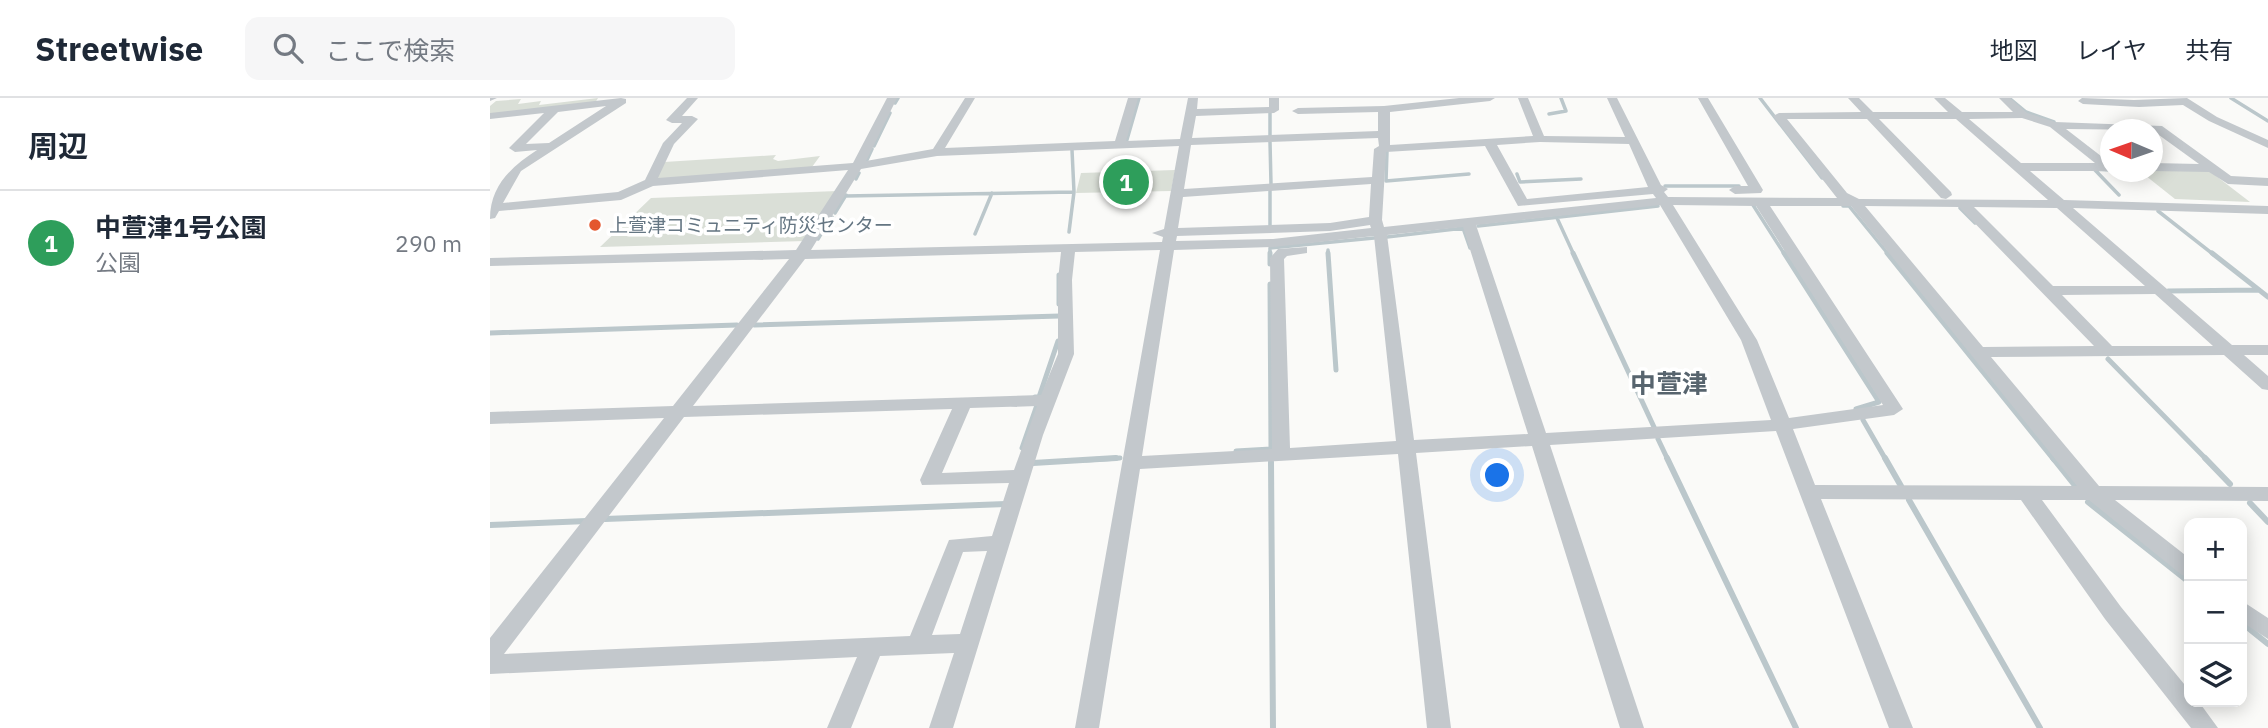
<!DOCTYPE html>
<html lang="ja">
<head>
<meta charset="utf-8">
<style>
	body { margin:0; font-family:"IBM Plex Sans","Noto Sans JP",sans-serif; background:#f6f6f7; color:#1f2937 }
	.controls { position:absolute; right:21px; bottom:21px; display:grid; overflow:hidden; border-radius:14px; box-shadow:0 4px 18px #0003 }
	.controls button { width:63px; height:63px; display:grid; place-items:center; padding:0; border:0; border-bottom:2px solid #e0e1e3; background:#fff; color:#1f2937; font:35px sans-serif }
	.compass { position:absolute; left:1610px; top:21px; width:63px; height:63px; border-radius:50%; background:#fff; box-shadow:0 4px 18px #0003; rotate:272deg }
	.you { position:absolute; left:1008px; top:378px; width:24px; height:24px; margin:-18px; border:5px solid #fff; border-radius:50%; background:#1a73e8; box-shadow:0 0 0 10px #1a73e833 }
	.badge { display:grid; place-items:center; width:46px; height:46px; border-radius:50%; background:#ea580c; color:#fff; font-size:23px; font-weight:700 }
	.pin { position:absolute; translate:-50% -50%; border:4px solid #fff; box-shadow:0 2px 7px #0006 }
	.list { margin:0; padding:0; list-style:none }
	h2 { display:flex; justify-content:space-between; align-items:center; height:91px; margin:0; padding:0 28px; font-size:30px }
	h2 small { font-size:23px; font-weight:400; color:#747a83 }
	.list li { display:grid; grid-template-columns:46px 1fr auto; gap:21px; align-items:center; box-sizing:border-box; height:105px; padding:0 28px; border-top:2px solid #e0e1e3 }
	.list b { display:block; font-size:26px; white-space:nowrap }
	.list p { margin:0; font-size:23px; white-space:nowrap; color:#747a83 }
	.list em { font-size:23px; font-style:normal; color:#747a83 }
	.icon { flex:none; width:38px; height:38px; fill:none; stroke:currentColor; stroke-width:2; stroke-linecap:round; stroke-linejoin:round }
	.map { position:relative; flex:none; width:1778px; height:630px; overflow:hidden }
	header { display:flex; align-items:center; gap:42px; box-sizing:border-box; height:98px; padding:0 35px; background:#fff; border-bottom:2px solid #e0e1e3 }
	header strong { font-size:33px }
	nav { display:flex; gap:38px; margin-inline-start:auto; font-size:24px }
	.search { width:490px; height:63px; background:#f6f6f7; display:flex; align-items:center; gap:18px; box-sizing:border-box; padding:0 24px; border-radius:14px; color:#747a83; font-size:26px }
	main { display:flex }
	aside { flex:1; background:#fff }
	.map>svg:first-child { display:block }
	.green { fill:#dadfd7 }
	.lines { fill:none; stroke-linecap:round; stroke-linejoin:round }
	.stream-far2 { stroke:#bbc7cb; stroke-width:3.5 }
	.stream-far1 { stroke:#bbc7cb; stroke-width:5 }
	.stream { stroke:#bbc7cb; stroke-width:6 }
	.minor { fill:#c3c8cc; fill-rule:evenodd }
	.poi-dot { fill:#e4572e; stroke:#fff; stroke-width:2.5 }
	.labels { text-anchor:middle; stroke-width:7; stroke-linejoin:round; paint-order:stroke }
	.far-poi-label { font-size:19px; fill:#657683; stroke:#fff; text-anchor:start }
	.quarter-label { font-size:26px; font-weight:bold; fill:#57646e; stroke:#fff }
</style>
</head>
<body>
<header>
<strong>Streetwise</strong>
<div class="search"><svg class="icon" aria-label="search" viewBox="0 0 24 24"><circle cx="10" cy="10" r="6"/><path d="M15 15l6 6"/></svg>ここで検索</div>
<nav><a>地図</a><a>レイヤ</a><a>共有</a></nav>
</header>
<main>
<aside>
<h2>周辺<small></small></h2>
<ul class="list">
<li><span class="badge" style="background:#2e9e5b">1</span><div><b>中萱津1号公園</b><p>公園</p></div><em>290 m</em></li>
</ul>
</aside>
<div class="map">
<svg width="1778" height="630" viewBox="0 0 1778 630">
	<rect width="100%" height="100%" fill="#fafaf8"/>
	<path class="green" d="M 108,0 L 105,5 L 0,16 L 0,8 L 6,3 L 31,1 L 28,6 L 51,3 L 49,7 Z
		M 286,57 L 283,61 L 288,63 L 330,58 L 322,69 L 166,81 L 174,64 Z
		M 1663,71 L 1717,71 L 1760,104 L 1685,101 L 1651,74 L 1662,74 Z
		M 685,72 L 681,93 L 586,95 L 591,75 Z
		M 348,93 L 315,143 L 110,149 L 161,100 Z"/>
	<g class="lines">
		<path class="stream-far2" d="M 1270,0 L 1332,80
			M 1519,0 L 1536,14 L 1564,24
			M 1741,0 L 1778,23
			M 405,5 L 408,0
			M 780,14 L 780,39
			M 1059,16 L 1076,13 L 1071,0
			M 780,44 L 781,86
			M 636,45 L 649,0
			M 384,48 L 400,15
			M 897,54 L 896,83 L 979,76
			M 376,64 L 382,51
			M 1620,72 L 1604,71 L 1629,97
			M 1027,76 L 1030,84 L 1091,81
			M 366,81 L 369,75
			M 1175,88 L 1249,88
			M 780,91 L 780,128
			M 355,98 L 584,94
			M 1263,107 L 1295,157
			M 1353,108 L 1359,108 L 1399,157
			M 1470,110 L 1485,125
			M 1668,113 L 1724,157
			M 345,115 L 356,97
			M 1067,120 L 1084,157
			M 340,122 L 342,119
			M 988,128 L 1168,108
			M 973,130 L 980,150
			M 333,133 L 336,129
			M 579,134 L 584,94 L 582,52
			M 485,136 L 502,95
			M 897,139 L 974,130
			M 328,141 L 331,136
			M 838,152 L 838,157
			M 780,157 L 780,150 L 884,140"/>
		<path class="stream-far1" d="M 780,155 L 780,166
			M 838,155 L 846,272
			M 1083,155 L 1164,329
			M 1294,155 L 1389,304 L 1366,311
			M 1397,155 L 1564,362
			M 1722,155 L 1778,199
			M 569,177 L 569,206
			M 1678,193 L 1769,192
			M 264,227 L 570,218
			M 0,235 L 247,227
			M 1618,261 L 1717,362
			M 545,299 L 549,299 L 568,243
			M 1373,322 L 1396,362
			M 1168,341 L 1178,362
			M 532,350 L 547,307
			M 746,353 L 781,351 L 780,186
			M 596,362 L 630,360"/>
		<path class="stream" d="M 1177,360 L 1306,630
			M 1395,360 L 1411,388
			M 1563,360 L 1587,390
			M 1715,360 L 1740,386
			M 781,364 L 783,630
			M 543,365 L 626,360
			M 1419,402 L 1550,630
			M 1598,404 L 1699,484
			M 1760,405 L 1778,424
			M 115,421 L 516,406
			M 0,427 L 97,423
			M 1752,525 L 1778,546"/>
		<path class="minor" d="M 0,0 L 7,0 L 0,3 Z
			M 131,0 L 136,1 L 136,5 L 31,73 L 13,105 L 128,94 L 155,82 L 173,45 L 192,25 L 182,25 L 176,22 L 197,0 L 208,0 L 192,18 L 202,18 L 208,21 L 184,46 L 168,80 L 363,65 L 397,0 L 407,0 L 376,63 L 443,51 L 475,0 L 485,0 L 455,50 L 625,43 L 638,0 L 648,0 L 636,43 L 690,41 L 698,0 L 708,0 L 707,11 L 779,9 L 779,0 L 789,0 L 789,12 L 784,15 L 706,18 L 702,40 L 888,33 L 888,14 L 808,16 L 802,13 L 808,10 L 894,8 L 969,0 L 1005,0 L 1000,3 L 900,14 L 900,47 L 1043,38 L 1028,0 L 1038,0 L 1054,38 L 1135,39 L 1117,0 L 1127,0 L 1171,87 L 1178,91 L 1174,94 L 1178,99 L 1347,100 L 1283,18 L 1289,15 L 1371,14 L 1358,0 L 1369,0 L 1383,14 L 1458,14 L 1444,0 L 1455,0 L 1472,14 L 1523,14 L 1509,0 L 1520,0 L 1537,15 L 1565,24 L 1672,28 L 1741,78 L 1778,80 L 1778,88 L 1738,86 L 1719,74 L 1662,73 L 1662,65 L 1709,66 L 1662,32 L 1576,31 L 1620,65 L 1620,73 L 1540,73 L 1574,102 L 1778,108 L 1778,116 L 1583,110 L 1742,247 L 1778,247 L 1778,257 L 1754,257 L 1778,278 L 1778,292 L 1772,291 L 1734,257 L 1501,259 L 1609,388 L 1778,389 L 1778,403 L 1625,402 L 1699,460 L 1699,479 L 1692,477 L 1599,402 L 1552,402 L 1631,509 L 1699,592 L 1699,604 L 1709,604 L 1728,630 L 1701,630 L 1615,521 L 1531,402 L 1331,401 L 1423,630 L 1399,630 L 1286,333 L 1060,347 L 1154,630 L 1130,630 L 1042,348 L 926,355 L 961,630 L 937,630 L 908,356 L 650,371 L 609,630 L 585,630 L 670,152 L 585,154 L 582,182 L 584,256 L 553,337 L 463,630 L 439,630 L 464,555 L 390,558 L 361,630 L 337,630 L 367,559 L 0,576 L 0,540 L 174,320 L 0,326 L 0,314 L 183,308 L 299,161 L 0,168 L 0,160 L 306,152 L 358,72 L 163,88 L 131,102 L 9,113 L 5,120 L 0,121 C 0,88 21,69 47,52 L 25,54 L 19,50 L 54,15 L 0,21 L 0,15 ZM 116,8 L 59,45 L 36,46 L 68,14 ZM 1532,20 L 1560,29 L 1605,65 L 1531,65 L 1479,21 ZM 1297,21 L 1377,21 L 1451,100 L 1456,101 L 1462,97 L 1461,94 L 1389,21 L 1466,21 L 1558,102 L 1369,101 L 1357,95 ZM 888,40 L 889,48 L 884,51 L 882,79 L 694,91 L 701,47 ZM 1050,44 L 1139,46 L 1158,89 L 1037,101 L 1007,47 ZM 689,48 L 674,131 L 662,135 L 673,139 L 672,144 L 321,152 L 371,71 L 447,58 ZM 995,48 L 1028,108 L 1163,96 L 1166,100 L 894,129 L 892,122 L 896,54 ZM 881,86 L 879,119 L 840,125 L 688,130 L 693,99 ZM 1170,107 L 1251,242 L 1281,322 L 1056,335 L 986,127 ZM 1183,107 L 1266,108 L 1393,307 L 1299,320 L 1267,242 ZM 1280,108 L 1361,108 L 1587,388 L 1325,387 L 1303,331 L 1404,317 L 1413,311 ZM 1375,108 L 1469,109 L 1604,248 L 1493,249 ZM 1484,109 L 1567,110 L 1655,188 L 1563,188 ZM 880,127 L 881,130 L 783,141 L 686,143 L 687,138 L 840,133 ZM 973,129 L 1038,336 L 924,342 L 897,137 ZM 884,138 L 906,343 L 800,350 L 794,161 L 797,158 L 817,155 L 817,149 L 788,151 L 780,160 L 782,351 L 652,358 L 684,152 L 783,149 ZM 571,154 L 568,182 L 568,256 L 551,297 L 203,308 L 315,161 ZM 1665,196 L 1723,248 L 1622,248 L 1572,197 ZM 547,308 L 524,372 L 452,375 L 480,310 ZM 462,311 L 430,382 L 432,387 L 519,385 L 502,438 L 459,442 L 420,538 L 14,556 L 194,319 ZM 497,453 L 470,536 L 442,537 L 473,454 Z
			M 1208,0 L 1218,0 L 1273,92 L 1271,95 L 1245,96 L 1239,92 L 1245,88 L 1258,88 Z
			M 1592,0 L 1644,2 L 1697,0 L 1727,19 L 1778,42 L 1778,50 L 1719,23 L 1693,7 L 1649,9 L 1593,6 L 1588,3 Z
			M 1752,503 L 1778,520 L 1778,541 L 1752,524 Z"/>
	</g>
	<circle class="poi-dot" cx="105" cy="127" r="7"/>
	<g class="labels">
		<g class="far-poi-label">
			<text x="119" y="134">上萱津コミュニティ防災センター</text>
		</g>
		<g class="quarter-label">
			<text x="1179" y="295">中萱津</text>
		</g>
	</g>
</svg>
<div class="controls">
<button>+</button>
<button>−</button>
<button><svg class="icon" aria-label="layers" viewBox="0 0 24 24"><path d="M12 4l9 5-9 5-9-5zM3 14l9 5 9-5"/></svg></button>
</div>
<svg class="compass" viewBox="-18 -18 36 36"><path d="M0-13l5 13h-10z" fill="#e53935"/><path d="M0 13l5-13h-10z" fill="#747a83"/></svg>
<div class="you"></div>
<div class="pin badge" style="left:636px;top:84px;background:#2e9e5b">1</div>
</div>
</main>
</body>
</html>
